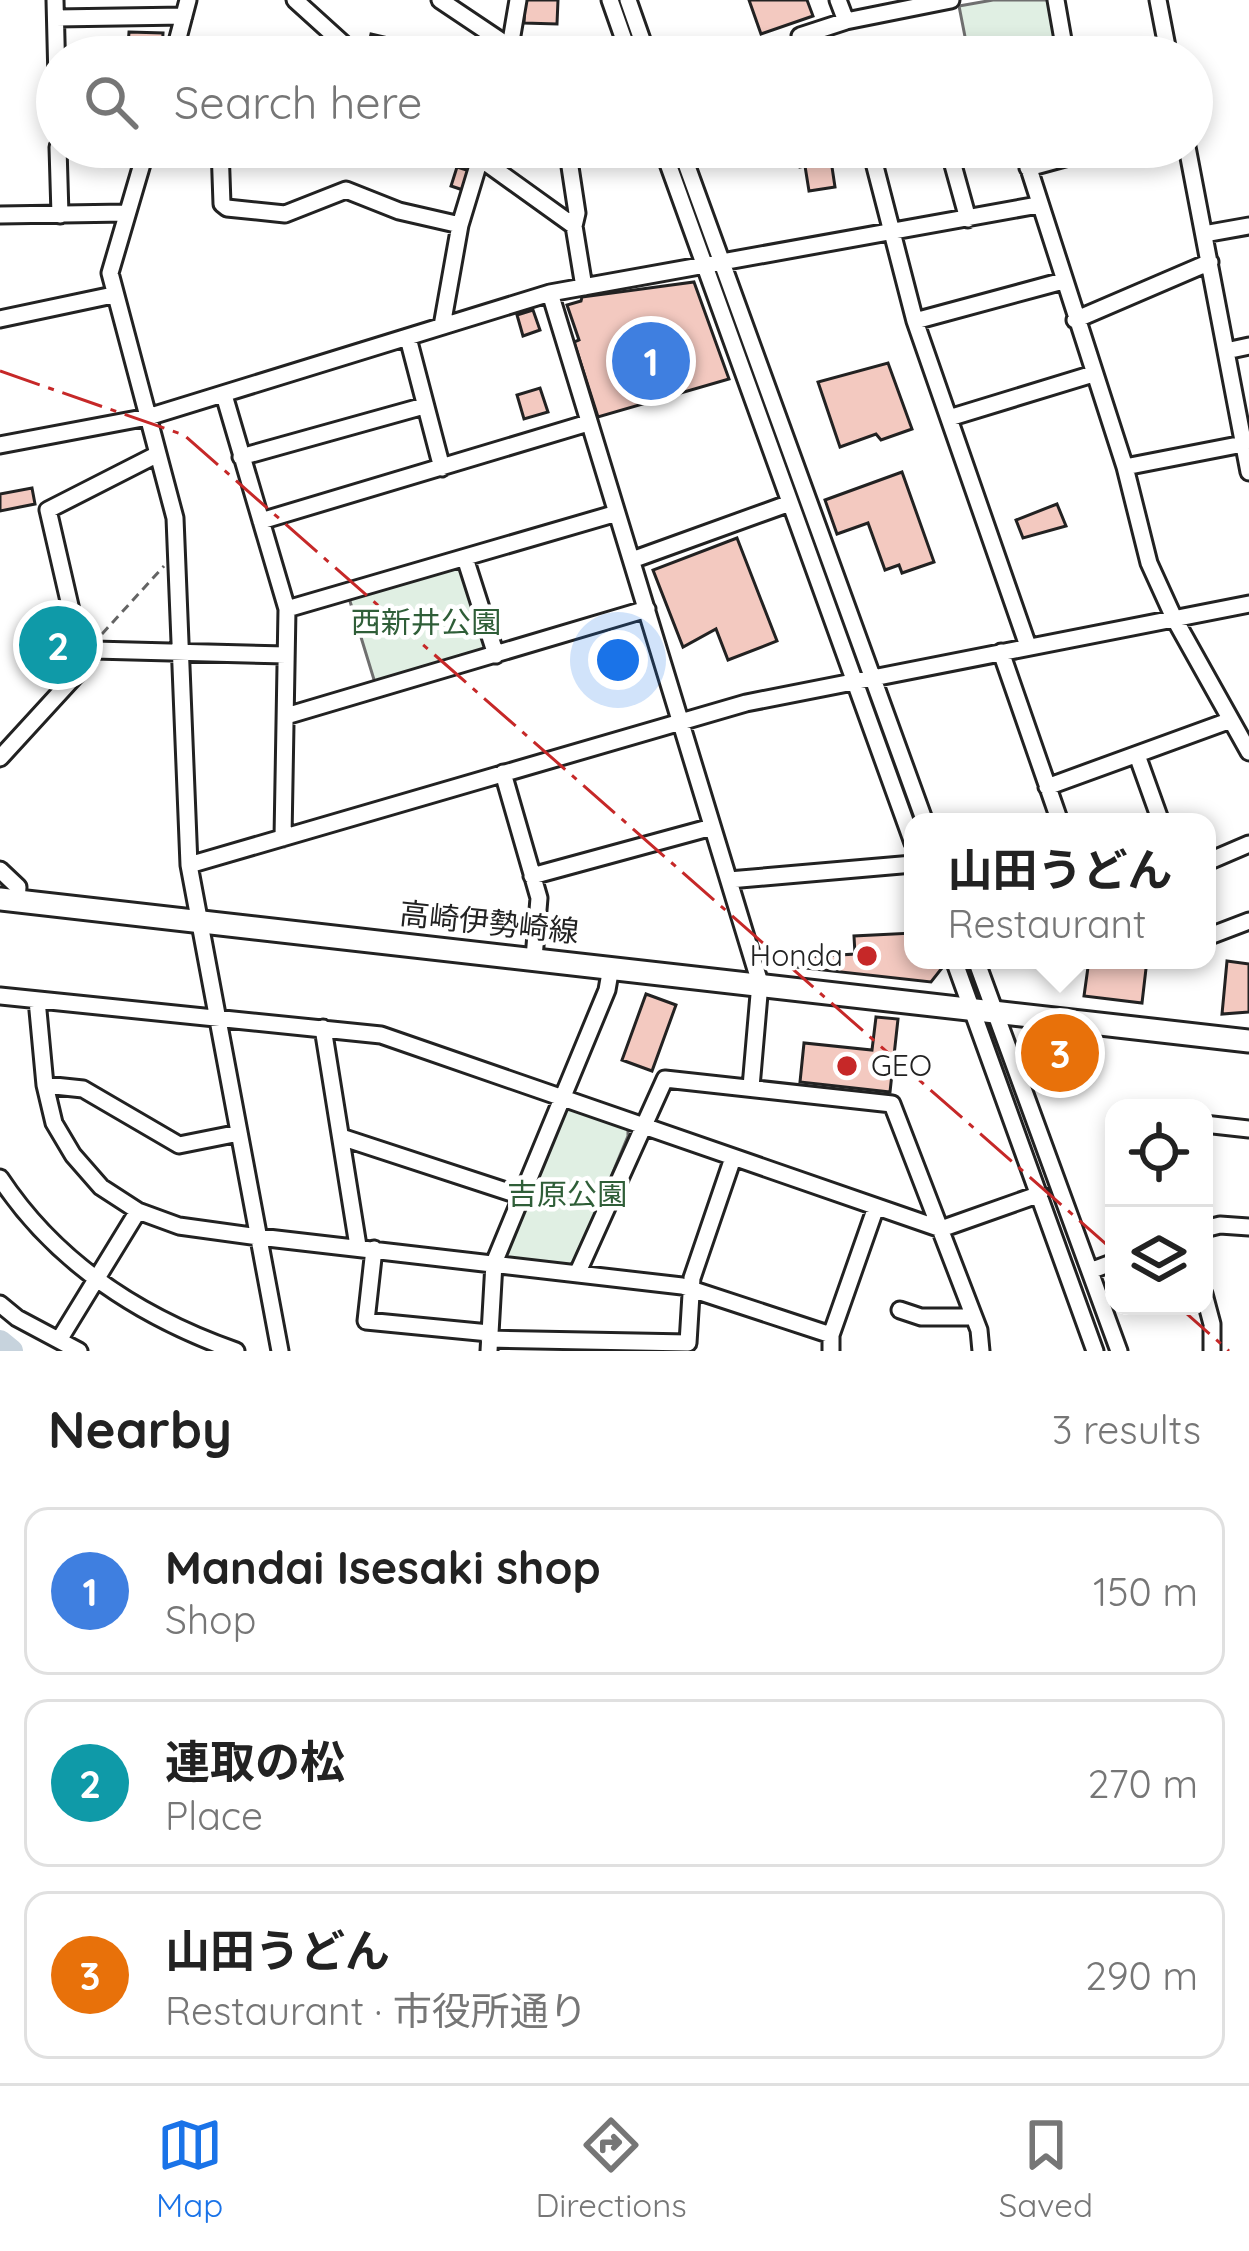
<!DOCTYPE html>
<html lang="en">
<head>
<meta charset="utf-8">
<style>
	body { margin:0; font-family:Quicksand,"Noto Sans JP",sans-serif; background:#f2f2f2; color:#222 }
	.controls { position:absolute; right:36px; bottom:36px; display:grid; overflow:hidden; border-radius:24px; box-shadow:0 6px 18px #0003 }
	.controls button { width:108px; height:108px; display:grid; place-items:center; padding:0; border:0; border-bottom:3px solid #e0e0e0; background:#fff; color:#222; font:60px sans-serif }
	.you { position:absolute; left:618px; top:660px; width:42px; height:42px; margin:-30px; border:9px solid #fff; border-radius:50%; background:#1a73e8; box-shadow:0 0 0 18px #1a73e833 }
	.badge { display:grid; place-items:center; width:78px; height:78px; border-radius:50%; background:#1a73e8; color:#fff; font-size:39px; font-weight:700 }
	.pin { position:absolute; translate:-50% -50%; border:6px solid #fff; box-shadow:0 3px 12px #0006 }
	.popup { position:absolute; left:904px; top:813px; width:312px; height:156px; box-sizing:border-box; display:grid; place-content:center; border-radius:24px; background:#fff; filter:drop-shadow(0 3px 9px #0005); font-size:39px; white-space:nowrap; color:#767676 }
	.popup b { font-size:45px; color:#222 }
	.popup::after { content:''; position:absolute; left:50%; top:100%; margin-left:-24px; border:24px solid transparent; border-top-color:#fff }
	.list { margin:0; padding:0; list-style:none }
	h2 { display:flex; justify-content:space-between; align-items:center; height:156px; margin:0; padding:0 48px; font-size:51px }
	h2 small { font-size:39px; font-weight:400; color:#767676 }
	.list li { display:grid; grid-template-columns:78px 1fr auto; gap:36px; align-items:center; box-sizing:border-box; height:168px; margin:0 24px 24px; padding:0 24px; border:3px solid #e0e0e0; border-radius:24px }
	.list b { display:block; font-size:45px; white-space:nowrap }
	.list p { margin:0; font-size:39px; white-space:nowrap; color:#767676 }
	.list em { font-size:39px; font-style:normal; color:#767676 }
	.icon { flex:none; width:66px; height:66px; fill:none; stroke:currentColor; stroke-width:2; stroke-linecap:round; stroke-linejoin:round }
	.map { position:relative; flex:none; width:1249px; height:1351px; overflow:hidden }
	.search { position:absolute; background:#fff; box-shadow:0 6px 18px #0003; left:36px; right:36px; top:36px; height:132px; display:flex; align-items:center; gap:30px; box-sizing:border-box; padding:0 42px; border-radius:66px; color:#767676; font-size:45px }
	.sheet { height:732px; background:#fff }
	nav { display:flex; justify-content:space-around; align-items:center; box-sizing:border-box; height:168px; border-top:3px solid #e0e0e0; background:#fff; font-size:33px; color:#767676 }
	nav a { display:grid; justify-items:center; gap:6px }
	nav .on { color:#1a73e8 }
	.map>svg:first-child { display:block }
	.green { fill:#e0efe3; stroke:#6f6f6f; stroke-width:3 }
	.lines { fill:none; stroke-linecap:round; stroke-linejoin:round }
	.river { stroke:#c7d3dd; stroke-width:24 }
	.building { fill:#f3c9c0; stroke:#222; stroke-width:3 }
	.minor-casing { stroke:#222; stroke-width:21 }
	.major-casing { stroke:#222; stroke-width:27 }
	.path { stroke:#646464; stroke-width:3; stroke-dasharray:9 6; stroke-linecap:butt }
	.minor { stroke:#fff; stroke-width:15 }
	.major { stroke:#fff; stroke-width:21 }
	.power { stroke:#c62828; stroke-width:3; stroke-dasharray:42 9 6 9; stroke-linecap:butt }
	.poi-dot { fill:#c62828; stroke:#fff; stroke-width:4.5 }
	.labels { text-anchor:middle; stroke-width:9; stroke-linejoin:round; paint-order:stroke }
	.park-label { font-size:30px; fill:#2f5e38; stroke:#fff }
	.street-label { font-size:30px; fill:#222; stroke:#fff }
	.poi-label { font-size:30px; fill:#222; stroke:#fff; text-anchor:end }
</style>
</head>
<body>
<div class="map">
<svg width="1249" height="1351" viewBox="0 0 1249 1351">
	<rect width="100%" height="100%" fill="#fff"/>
	<path class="green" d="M 993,0 L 1050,0 L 1061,57 L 969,57 L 959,6 Z
		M 460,567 L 465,570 L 487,651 L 375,683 L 349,598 Z
		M 571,1109 L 628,1129 L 628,1136 L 576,1261 L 573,1266 L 508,1258 L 505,1254 L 566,1110 Z"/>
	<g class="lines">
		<path class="river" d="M 0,1342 L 11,1351"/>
	</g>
	<path class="building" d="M 525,0 L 558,0 L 557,24 L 524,23 Z
		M 749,0 L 807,0 L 813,16 L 761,34 Z
		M 129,32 L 163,33 L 162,53 L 128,46 Z
		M 371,34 L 401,41 L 398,57 L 366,56 Z
		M 797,147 L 829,147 L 835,187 L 809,191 L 805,166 L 800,167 Z
		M 457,167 L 470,171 L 463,190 L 451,186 Z
		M 694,282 L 729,379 L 598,417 L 574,342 L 579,340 L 567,305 L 581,301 L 582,297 Z
		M 533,310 L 540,330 L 523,336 L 517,315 Z
		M 888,363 L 912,429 L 881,440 L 876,434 L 840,447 L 818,382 Z
		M 540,388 L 548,412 L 524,419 L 517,395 Z
		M 902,472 L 934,562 L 902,573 L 899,565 L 885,570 L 868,523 L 837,534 L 825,500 Z
		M 32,488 L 35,504 L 0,511 L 0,494 Z
		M 1057,504 L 1066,526 L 1023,538 L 1016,520 Z
		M 737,538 L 777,641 L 728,660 L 716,629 L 683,647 L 653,570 Z
		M 913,933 L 913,960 L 939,960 L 942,968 L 931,982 L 787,966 L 789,958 L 855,954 L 854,936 Z
		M 1089,960 L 1147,960 L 1142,1003 L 1084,996 Z
		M 1227,961 L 1249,964 L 1249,1012 L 1222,1014 Z
		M 646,994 L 676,1005 L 652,1071 L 622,1060 Z
		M 876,1017 L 898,1019 L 890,1092 L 800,1082 L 804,1043 L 872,1050 Z"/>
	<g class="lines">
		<defs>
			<path id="minor" d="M 55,0 L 57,80
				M 295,0 L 358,57
				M 440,0 L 525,57
				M 610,0 L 630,57
				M 628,0 L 648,57
				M 838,0 L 846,21
				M 1056,0 L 1066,57
				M 1158,0 L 1169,57
				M 56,18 L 184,16
				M 510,47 L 518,0
				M 173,57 L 188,0
				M 807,57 L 800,36 L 846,21 L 951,0
				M 58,147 L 60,215
				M 147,147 L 110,273 L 175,518 L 189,865
				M 220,147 L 222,204 L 227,208 L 285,214 L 346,190 L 399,211 L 460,225
				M 464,147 L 574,226 L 584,287
				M 567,147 L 577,213 L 574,226
				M 662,147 L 913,843
				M 680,147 L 925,822
				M 870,147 L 915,321 L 1028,646
				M 948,147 L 968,219
				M 1022,147 L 1125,467 L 1149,563 L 1174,618 L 1249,752
				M 1187,147 L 1249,472
				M 1028,168 L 1105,147
				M 0,215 L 126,213
				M 1204,234 L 1249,226
				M 550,293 L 760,983 L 751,1087
				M 0,319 L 113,295
				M 1075,320 L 1210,262
				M 915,321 L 1063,281
				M 442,326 L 460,225 L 480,159
				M 408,338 L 442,468
				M 1226,351 L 1249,346
				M 224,395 L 287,609 L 283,838
				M 949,418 L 1093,374
				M 0,445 L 148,417 L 550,293 L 1038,205
				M 241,457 L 424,406
				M 1125,467 L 1243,444
				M 261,521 L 588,423
				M 465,558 L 496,655
				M 632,560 L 790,503
				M 287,609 L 617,513
				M 94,650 L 74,623 L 48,510 L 156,455
				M 94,650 L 286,655
				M 1001,652 L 1060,822
				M 286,716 L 647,609
				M 1137,755 L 1161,822
				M 0,758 L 87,663 L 94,650
				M 503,773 L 539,898 L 534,958
				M 1047,787 L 1231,720
				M 1207,862 L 1249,844
				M 0,870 L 18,887 L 17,901
				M 532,876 L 712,827
				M 729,880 L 913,864
				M 1207,937 L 1249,921
				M 954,960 L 1095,1351
				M 976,960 L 1119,1351
				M 0,996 L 381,1035 L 941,1229 L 1040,1194
				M 37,1000 L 45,1085 L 54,1123 L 73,1155 L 101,1187 L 138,1211 L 179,1226 L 259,1237 L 682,1286 L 831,1335
				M 323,1028 L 358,1246
				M 45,1085 L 83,1089 L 179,1145 L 239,1133
				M 1204,1124 L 1249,1129
				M 341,1137 L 521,1196
				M 0,1178 C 56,1263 142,1318 236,1351
				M 1204,1229 L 1220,1225 L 1249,1227
				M 374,1249 L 366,1321 L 489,1333
				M 1090,1271 L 1114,1262
				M 577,1274 L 665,1079 L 892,1104 L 979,1330 L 981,1351
				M 1204,1294 L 1212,1324 L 1212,1351
				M 0,1304 L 17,1318 L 79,1351
				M 900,1310 L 921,1317 L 974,1317
				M 489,1339 L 688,1343 L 692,1278 L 733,1158
				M 59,1340 L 138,1211
				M 280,1351 L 189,865 L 746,703 L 1249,604
				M 489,1351 L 494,1263 L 607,990 L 611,967
				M 831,1351 L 831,1335 L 876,1207"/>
			<path id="major" d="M 0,899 L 1249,1041"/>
		</defs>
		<use href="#minor" class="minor-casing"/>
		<use href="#major" class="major-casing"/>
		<path class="path" d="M 102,634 L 164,566
			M 28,657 L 75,652"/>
		<use href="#minor" class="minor"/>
		<use href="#major" class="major"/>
		<path class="power" d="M 0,371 L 184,435 L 1114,1251
			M 1178,1306 L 1229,1351"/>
	</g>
	<g class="poi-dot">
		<circle cx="867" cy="956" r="12"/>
		<circle cx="847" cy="1066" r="12"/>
	</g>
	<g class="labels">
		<g class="park-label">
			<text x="426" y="633">西新井公園</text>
			<text x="567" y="1205">吉原公園</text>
		</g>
		<g class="street-label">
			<text transform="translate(489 923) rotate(6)" y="10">高崎伊勢崎線</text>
		</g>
		<g class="poi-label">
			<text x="843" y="966">Honda</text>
			<text x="871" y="1076" text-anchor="start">GEO</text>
		</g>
	</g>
</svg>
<div class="controls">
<button><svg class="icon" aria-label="locate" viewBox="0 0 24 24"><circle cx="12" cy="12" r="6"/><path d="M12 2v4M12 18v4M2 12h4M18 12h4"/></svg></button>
<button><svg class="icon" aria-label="layers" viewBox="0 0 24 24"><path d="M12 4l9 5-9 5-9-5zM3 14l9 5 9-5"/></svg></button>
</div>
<div class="you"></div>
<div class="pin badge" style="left:651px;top:361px;background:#3f7fe0">1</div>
<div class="pin badge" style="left:58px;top:645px;background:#0f9aa8">2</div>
<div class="pin badge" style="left:1060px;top:1053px;background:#e8710a">3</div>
<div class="popup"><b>山田うどん</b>Restaurant</div>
<div class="search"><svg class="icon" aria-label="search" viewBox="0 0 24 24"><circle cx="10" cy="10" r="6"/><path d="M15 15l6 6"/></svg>Search here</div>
</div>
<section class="sheet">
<h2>Nearby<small>3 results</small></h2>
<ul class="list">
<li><span class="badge" style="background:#3f7fe0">1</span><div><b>Mandai Isesaki shop</b><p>Shop</p></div><em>150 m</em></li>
<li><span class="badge" style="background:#0f9aa8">2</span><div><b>連取の松</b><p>Place</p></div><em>270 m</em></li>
<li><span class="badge" style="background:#e8710a">3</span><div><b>山田うどん</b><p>Restaurant · 市役所通り</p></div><em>290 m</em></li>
</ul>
</section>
<nav>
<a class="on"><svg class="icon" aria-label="map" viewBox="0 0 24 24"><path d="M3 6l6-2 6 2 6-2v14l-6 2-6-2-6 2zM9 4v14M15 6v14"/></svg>Map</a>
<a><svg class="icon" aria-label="directions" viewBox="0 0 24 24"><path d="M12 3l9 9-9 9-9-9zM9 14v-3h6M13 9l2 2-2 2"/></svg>Directions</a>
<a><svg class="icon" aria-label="saved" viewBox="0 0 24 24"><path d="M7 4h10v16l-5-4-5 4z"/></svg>Saved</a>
</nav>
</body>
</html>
